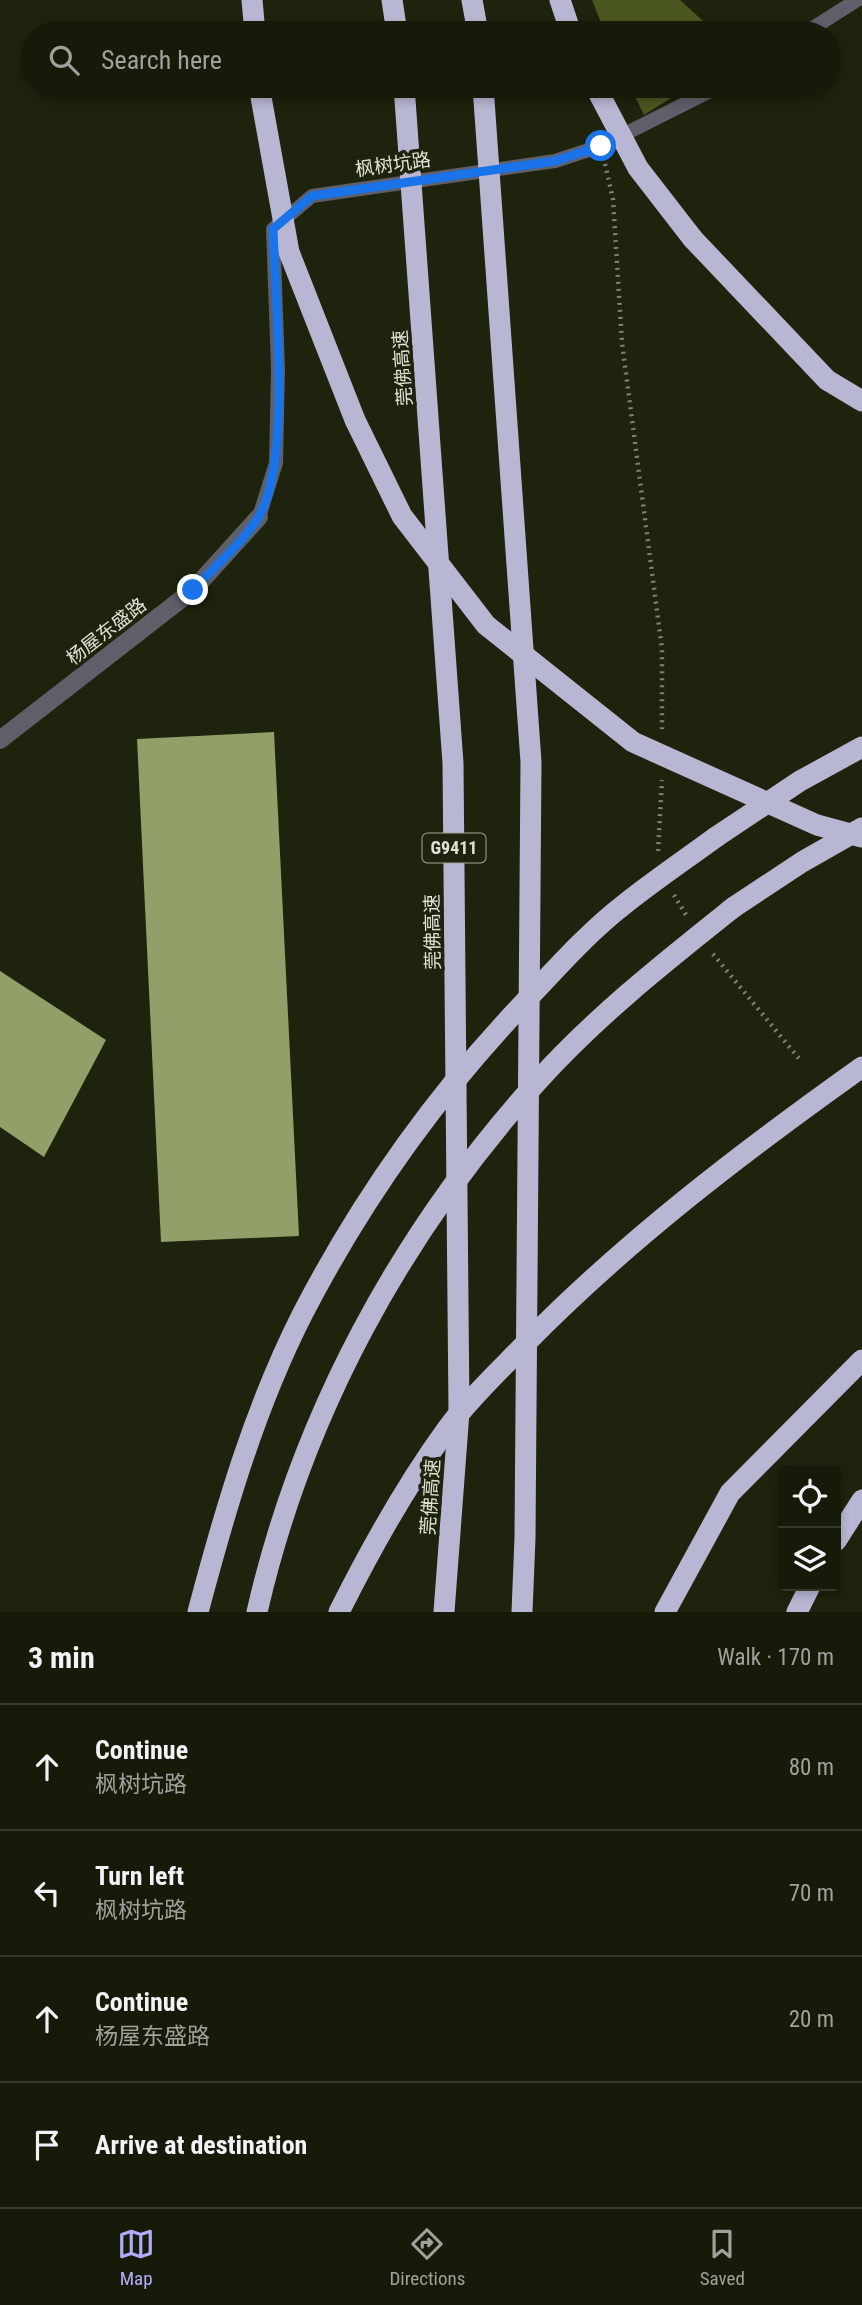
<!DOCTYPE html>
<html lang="en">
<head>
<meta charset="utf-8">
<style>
	body { margin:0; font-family:"Roboto Condensed","Noto Sans SC",sans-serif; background:#232717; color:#f1f3f6 }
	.controls { position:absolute; right:21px; bottom:21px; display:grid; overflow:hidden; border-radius:7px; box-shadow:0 4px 10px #0003 }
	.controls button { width:63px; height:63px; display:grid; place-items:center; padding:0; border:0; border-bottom:2px solid #35382a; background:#161a09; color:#f1f3f6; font:35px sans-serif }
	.stop { position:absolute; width:21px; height:21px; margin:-16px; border:5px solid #1a73e8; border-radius:50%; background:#fff }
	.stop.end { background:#1a73e8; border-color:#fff; box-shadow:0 2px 7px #0008 }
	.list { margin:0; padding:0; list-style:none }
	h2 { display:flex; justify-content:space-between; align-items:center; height:91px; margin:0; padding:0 28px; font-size:30px }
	h2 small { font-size:23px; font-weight:400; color:#9ea19c }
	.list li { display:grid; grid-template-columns:46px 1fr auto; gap:21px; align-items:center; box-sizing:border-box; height:126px; padding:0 28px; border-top:2px solid #35382a }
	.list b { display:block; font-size:26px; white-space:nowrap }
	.list p { margin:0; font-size:23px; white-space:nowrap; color:#9ea19c }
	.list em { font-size:23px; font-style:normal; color:#9ea19c }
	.icon { flex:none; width:38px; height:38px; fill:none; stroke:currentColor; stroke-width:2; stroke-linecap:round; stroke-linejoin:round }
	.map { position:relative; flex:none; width:862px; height:1612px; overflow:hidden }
	.search { position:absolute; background:#161a09; box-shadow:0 4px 10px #0003; left:21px; right:21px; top:21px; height:77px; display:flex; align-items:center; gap:18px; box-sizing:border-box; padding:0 24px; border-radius:38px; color:#9ea19c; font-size:26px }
	.sheet { height:595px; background:#161a09 }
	nav { display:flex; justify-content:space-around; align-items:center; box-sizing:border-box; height:98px; border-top:2px solid #35382a; background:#161a09; font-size:19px; color:#9ea19c }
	nav a { display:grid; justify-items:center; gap:4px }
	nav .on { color:#b2adf9 }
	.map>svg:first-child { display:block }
	.forest { fill:#4a5720 }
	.building { fill:#91a068 }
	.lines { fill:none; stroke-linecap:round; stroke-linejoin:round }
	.path { stroke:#7e8371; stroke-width:4.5; stroke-dasharray:2 5; stroke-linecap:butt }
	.service { stroke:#5f5f6a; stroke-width:14 }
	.minor { stroke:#5f5f6a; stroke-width:18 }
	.motorway { stroke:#b8b7d3; stroke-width:21 }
	.motorway-bridge { stroke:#b8b7d3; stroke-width:21 }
	.route { stroke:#1a73e8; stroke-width:9 }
	.labels { text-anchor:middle; stroke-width:7; stroke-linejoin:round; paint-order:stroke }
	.shield { fill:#1d230c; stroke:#a4a998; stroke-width:2 }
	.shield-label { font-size:18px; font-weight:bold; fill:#dee2d4 }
	.street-label { font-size:19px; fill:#dee2d4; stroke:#1d230c }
</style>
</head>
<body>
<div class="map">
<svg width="862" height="1612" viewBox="0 0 862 1612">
	<rect width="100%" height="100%" fill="#1d230c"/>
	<path class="forest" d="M 592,0 L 680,0 L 716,33 L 605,33 Z
		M 630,86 L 690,86 L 644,115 Z"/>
	<path class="building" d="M 274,732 L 299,1236 L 161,1242 L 137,739 Z
		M 0,971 L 106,1040 L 44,1157 L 0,1127 Z"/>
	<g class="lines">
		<path class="path" d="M 605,164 L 613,199 L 622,343 L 662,649 L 662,729
			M 658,851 L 662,780
			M 674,895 L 686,915
			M 713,954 L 801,1061"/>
		<path class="service" d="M 805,33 L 857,0
			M 259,517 L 276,463 L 278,369 L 273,229 L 312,196 L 555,161 L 601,146 L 720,86"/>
		<path class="minor" d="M 0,740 L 193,590 L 259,517"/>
		<path class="motorway" d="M 252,0 L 255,33
			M 392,0 L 397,33
			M 472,0 L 478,33
			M 560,0 L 571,33
			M 404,86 L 453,763 L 459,1412 L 444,1612
			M 483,86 L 531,762 L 525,1538 L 522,1612
			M 693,239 L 827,380 L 862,401
			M 716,837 L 800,781 L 862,747
			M 734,907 L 802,862 L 862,828
			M 836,1541 L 862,1500
			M 665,1612 L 730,1493 L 862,1360
			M 797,1612 L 810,1586"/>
		<path class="motorway-bridge" d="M 259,86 L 289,252 L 355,420 L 402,516 L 486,625 L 633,742 L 817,825 L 862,837
			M 595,86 L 638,168 L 693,239
			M 198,1612 C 225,1510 255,1407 303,1313 C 361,1201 434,1098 520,1007 C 554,971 587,933 626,903 C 655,880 686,859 716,837
			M 257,1612 C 302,1415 401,1233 536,1083 C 595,1017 665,962 734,907
			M 339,1612 C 371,1548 405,1487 447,1429 C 470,1398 499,1371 526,1343 C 627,1240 744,1151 862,1067"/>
	</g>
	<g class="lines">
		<path class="route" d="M 193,590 C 213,568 243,542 258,518 C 292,463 275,297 273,229 L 312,196 L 555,161 L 601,146"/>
	</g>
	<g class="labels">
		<rect class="shield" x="422.5" y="833.5" width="63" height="29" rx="5"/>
		<g class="shield-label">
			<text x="454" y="854">G9411</text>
		</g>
		<g class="street-label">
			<text transform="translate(393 164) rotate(-8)" y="7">枫树坑路</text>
			<text transform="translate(402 368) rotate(-94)" y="7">莞佛高速</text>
			<text transform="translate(106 631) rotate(-38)" y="7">杨屋东盛路</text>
			<text transform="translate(432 932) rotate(-91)" y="7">莞佛高速</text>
			<text transform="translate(430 1497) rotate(-86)" y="7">莞佛高速</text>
		</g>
	</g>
</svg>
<div class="controls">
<button><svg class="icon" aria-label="locate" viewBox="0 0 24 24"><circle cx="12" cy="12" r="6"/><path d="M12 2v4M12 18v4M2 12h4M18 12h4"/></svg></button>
<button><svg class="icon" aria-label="layers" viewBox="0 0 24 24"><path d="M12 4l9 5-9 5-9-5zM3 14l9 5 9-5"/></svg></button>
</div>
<div class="stop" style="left:601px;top:146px"></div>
<div class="stop end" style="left:193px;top:590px"></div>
<div class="search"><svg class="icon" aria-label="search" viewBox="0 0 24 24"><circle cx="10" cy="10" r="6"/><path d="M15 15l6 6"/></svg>Search here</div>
</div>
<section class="sheet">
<h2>3 min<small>Walk · 170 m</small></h2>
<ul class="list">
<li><svg class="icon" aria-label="ahead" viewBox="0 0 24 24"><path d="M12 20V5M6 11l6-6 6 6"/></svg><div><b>Continue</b><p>枫树坑路</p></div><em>80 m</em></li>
<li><svg class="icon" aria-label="left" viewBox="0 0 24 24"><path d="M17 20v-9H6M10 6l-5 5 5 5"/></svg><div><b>Turn left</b><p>枫树坑路</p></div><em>70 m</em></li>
<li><svg class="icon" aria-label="ahead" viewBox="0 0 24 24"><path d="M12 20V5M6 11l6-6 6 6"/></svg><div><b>Continue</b><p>杨屋东盛路</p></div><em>20 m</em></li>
<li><svg class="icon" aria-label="arrive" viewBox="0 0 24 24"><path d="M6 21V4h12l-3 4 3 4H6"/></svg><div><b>Arrive at destination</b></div></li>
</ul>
</section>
<nav>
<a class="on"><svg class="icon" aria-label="map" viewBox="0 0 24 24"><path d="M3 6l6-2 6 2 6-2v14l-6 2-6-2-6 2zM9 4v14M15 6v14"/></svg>Map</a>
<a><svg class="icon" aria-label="directions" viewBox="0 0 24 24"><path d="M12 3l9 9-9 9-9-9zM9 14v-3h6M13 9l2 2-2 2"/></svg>Directions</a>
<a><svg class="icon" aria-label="saved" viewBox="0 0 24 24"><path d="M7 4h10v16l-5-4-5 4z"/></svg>Saved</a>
</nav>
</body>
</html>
